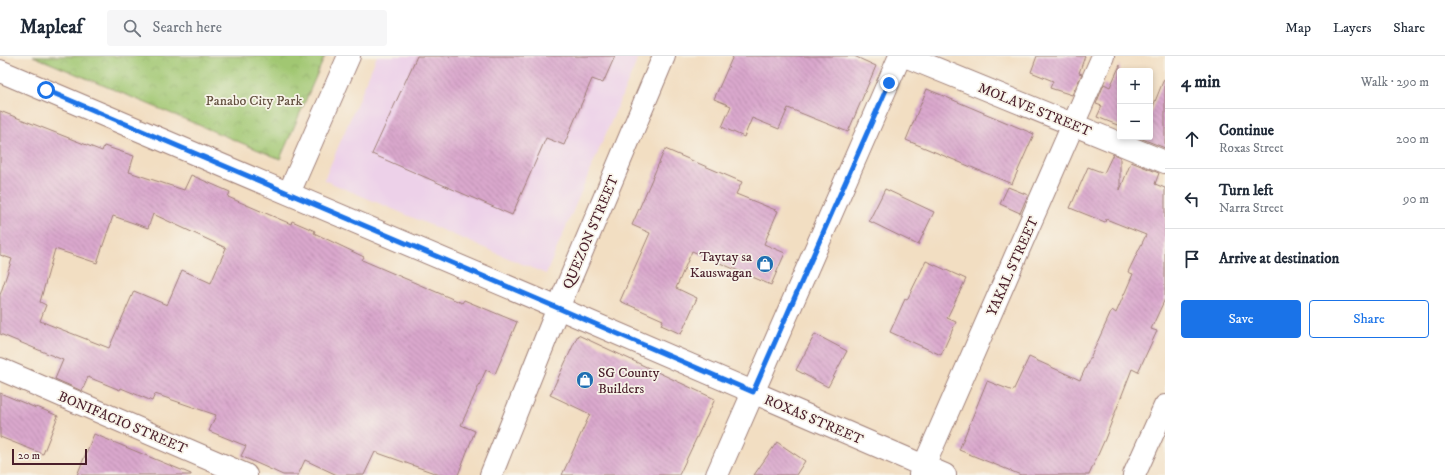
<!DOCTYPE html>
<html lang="en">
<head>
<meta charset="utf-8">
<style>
	body { margin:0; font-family:"IM FELL DW Pica",serif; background:#f6f6f7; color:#1f2937 }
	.controls { position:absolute; right:12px; top:12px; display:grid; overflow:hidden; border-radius:4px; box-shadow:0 2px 6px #0003 }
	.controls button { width:36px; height:36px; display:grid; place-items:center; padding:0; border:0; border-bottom:1px solid #e0e1e3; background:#fff; color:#1f2937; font:20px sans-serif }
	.scale { position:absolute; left:12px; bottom:10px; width:75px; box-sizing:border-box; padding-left:4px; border:2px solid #4a1f2b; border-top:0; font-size:11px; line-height:14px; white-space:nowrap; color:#4a1f2b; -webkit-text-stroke:3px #f7f3e8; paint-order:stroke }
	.stop { position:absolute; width:12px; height:12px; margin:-9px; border:3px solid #1a73e8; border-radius:50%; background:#fff }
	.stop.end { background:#1a73e8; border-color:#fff; box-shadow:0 1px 4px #0008 }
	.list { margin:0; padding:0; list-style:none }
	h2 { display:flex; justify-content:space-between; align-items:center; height:52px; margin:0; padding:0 16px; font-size:17px }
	h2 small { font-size:13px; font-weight:400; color:#747a83 }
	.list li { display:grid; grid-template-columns:26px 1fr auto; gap:12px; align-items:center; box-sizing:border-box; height:60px; padding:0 16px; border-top:1px solid #e0e1e3 }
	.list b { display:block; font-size:15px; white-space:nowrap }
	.list p { margin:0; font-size:13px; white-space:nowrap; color:#747a83 }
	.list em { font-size:13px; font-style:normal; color:#747a83 }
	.actions { display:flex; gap:8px; padding:12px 16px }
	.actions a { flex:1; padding:9px 0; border:1px solid #1a73e8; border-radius:4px; text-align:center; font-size:14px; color:#1a73e8 }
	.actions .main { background:#1a73e8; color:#fff }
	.icon { flex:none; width:22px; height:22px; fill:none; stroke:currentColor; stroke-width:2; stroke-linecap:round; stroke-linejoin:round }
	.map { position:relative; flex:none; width:1165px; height:419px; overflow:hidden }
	header { display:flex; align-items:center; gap:24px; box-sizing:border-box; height:56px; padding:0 20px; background:#fff; border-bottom:1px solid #e0e1e3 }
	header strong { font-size:19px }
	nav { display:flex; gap:22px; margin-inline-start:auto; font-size:14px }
	.search { width:280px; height:36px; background:#f6f6f7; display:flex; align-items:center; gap:10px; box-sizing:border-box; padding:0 14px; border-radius:4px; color:#747a83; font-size:15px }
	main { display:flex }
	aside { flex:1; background:#fff }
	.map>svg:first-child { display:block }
	.built { fill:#edd1e9 }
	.park { fill:url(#park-crowns); stroke:#76734e }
	.building { fill:url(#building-back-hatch); fill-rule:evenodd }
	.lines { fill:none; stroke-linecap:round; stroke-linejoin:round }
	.minor-casing { stroke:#9e7e76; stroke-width:24 }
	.minor { stroke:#fff; stroke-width:22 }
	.route { stroke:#1a73e8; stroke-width:5 }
	.labels { text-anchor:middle; stroke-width:3.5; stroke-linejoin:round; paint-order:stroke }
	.park-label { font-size:14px; fill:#645140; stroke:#f7f3e8 }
	.street-label { font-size:14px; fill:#4a1f2b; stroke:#f7f3e8 }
	.poi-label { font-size:14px; fill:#4a1f2b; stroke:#f7f3e8; text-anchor:end }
</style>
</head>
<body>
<header>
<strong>Mapleaf</strong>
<div class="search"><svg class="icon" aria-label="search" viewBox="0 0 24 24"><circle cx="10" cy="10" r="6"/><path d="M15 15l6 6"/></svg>Search here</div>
<nav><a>Map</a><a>Layers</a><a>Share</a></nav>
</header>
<main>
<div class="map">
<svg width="1165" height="419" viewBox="0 0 1165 419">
	<defs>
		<pattern id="park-crowns" width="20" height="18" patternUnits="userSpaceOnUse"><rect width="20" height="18" fill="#a1c772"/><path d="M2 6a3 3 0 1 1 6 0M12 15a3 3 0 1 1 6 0" fill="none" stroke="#8caa63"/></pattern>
		<pattern id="building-back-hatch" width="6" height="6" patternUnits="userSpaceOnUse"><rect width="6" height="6" fill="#daa8cd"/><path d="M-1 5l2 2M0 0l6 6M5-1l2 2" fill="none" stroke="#b388a7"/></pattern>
	</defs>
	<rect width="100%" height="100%" fill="#f7f3e8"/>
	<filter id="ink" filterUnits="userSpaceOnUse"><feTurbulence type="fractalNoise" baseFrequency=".025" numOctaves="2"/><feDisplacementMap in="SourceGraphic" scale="8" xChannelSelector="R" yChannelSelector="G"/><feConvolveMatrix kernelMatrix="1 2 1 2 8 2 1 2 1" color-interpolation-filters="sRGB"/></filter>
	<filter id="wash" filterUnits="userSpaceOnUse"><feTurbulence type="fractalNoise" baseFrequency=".012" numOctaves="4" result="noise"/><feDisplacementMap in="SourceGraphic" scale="16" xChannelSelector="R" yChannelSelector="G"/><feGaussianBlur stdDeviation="0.9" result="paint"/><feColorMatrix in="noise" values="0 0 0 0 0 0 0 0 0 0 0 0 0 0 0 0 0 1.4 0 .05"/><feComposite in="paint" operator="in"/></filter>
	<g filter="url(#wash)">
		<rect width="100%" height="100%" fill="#f2dec2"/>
		<path class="built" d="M 377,0 L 639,0 L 546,218 L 324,124 Z"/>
		<path class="park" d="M 33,0 L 325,0 L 280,103 Z"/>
		<g id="blocks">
			<path class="building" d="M 417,0 L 615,0 L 603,27 L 592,23 L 564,89 L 546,82 L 512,159 L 372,98 Z
				M 733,0 L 854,0 L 876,10 L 848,76 L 788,52 L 779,73 L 752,62 L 744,81 L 722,71 L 731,50 L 714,43 Z
				M 1037,0 L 1085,0 L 1079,17 L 1082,18 L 1072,39 L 1050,32 L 1053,25 L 1031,16 Z
				M 1120,9 L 1120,70 L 1097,61 L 1102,50 L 1096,48 L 1104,28 L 1110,31 Z
				M 1164,23 L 1165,24 L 1165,92 L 1140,82 L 1141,81 L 1150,81 L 1150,58 Z
				M 927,33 L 1034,78 L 1012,128 L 906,84 Z
				M 0,55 L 102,95 L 104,90 L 134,100 L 129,116 L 184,134 L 191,119 L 230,136 L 228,141 L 291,168 L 292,165 L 315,175 L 314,177 L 364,201 L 362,204 L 462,247 L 464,244 L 517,266 L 495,318 L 486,314 L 461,369 L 475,375 L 458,419 L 440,419 L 375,396 L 364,419 L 337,419 L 305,404 L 298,419 L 283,419 L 241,400 L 246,390 L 209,375 L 216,359 L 155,338 L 152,345 L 121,332 L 120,334 L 88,321 L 82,335 L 55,323 L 63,304 L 0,278 L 0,239 L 12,203 L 0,199 ZM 153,158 L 226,192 L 211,227 L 182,214 L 167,249 L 134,235 L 109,292 L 40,265 L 46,249 L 40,246 L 55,193 L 97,207 L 113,160 L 148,172 Z
				M 665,93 L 742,126 L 736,138 L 778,155 L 764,188 L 785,197 L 771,229 L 692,195 L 676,232 L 697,242 L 681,278 L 661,269 L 663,264 L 620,245 L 650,177 L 632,169 Z
				M 1113,98 L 1120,101 L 1120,134 L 1131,106 L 1159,117 L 1155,128 L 1165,132 L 1165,243 L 1151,273 L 1157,275 L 1138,316 L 1132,313 L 1105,383 L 1089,419 L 1021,419 L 959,394 L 987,325 L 1013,335 L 1029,301 L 1080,324 L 1112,254 L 1116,257 L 1133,218 L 1128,216 L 1146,179 L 1106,163 L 1105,166 L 1070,152 L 1088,111 L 1104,117 Z
				M 1008,131 L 1028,139 L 1020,157 L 1000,148 Z
				M 885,133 L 934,156 L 918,189 L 869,165 Z
				M 926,205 L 966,223 L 947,262 L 956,266 L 941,299 L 890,276 L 905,243 L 907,244 Z
				M 815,278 L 847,295 L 828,331 L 796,314 Z
				M 578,279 L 715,343 L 679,419 L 562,419 L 590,358 L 550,339 Z
				M 0,337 L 36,352 L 37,351 L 58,360 L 43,398 L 0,381 Z
				M 94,378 L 191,418 L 191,419 L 77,419 Z
				M 777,386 L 805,405 L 796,419 L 754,419 Z"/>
		</g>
	</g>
	<g filter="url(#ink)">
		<use href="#blocks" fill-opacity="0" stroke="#9e7e76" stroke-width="1"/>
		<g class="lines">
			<defs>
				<path id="minor" d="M 905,0 L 1165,106
					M 0,15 L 558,252 L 945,419
					M 289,137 L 349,0
					M 0,313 L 246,419
					M 491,419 L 558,252 L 664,0
					M 717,419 L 900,0
					M 920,419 L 1103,0
					M 1134,419 L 1165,350"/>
			</defs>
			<use href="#minor" class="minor-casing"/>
			<use href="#minor" class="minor"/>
		</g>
	</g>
	<g class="lines" filter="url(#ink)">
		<path class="route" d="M 46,34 L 558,252 L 753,336 L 889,27"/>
	</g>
	<defs>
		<symbol id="shop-disc" viewBox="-11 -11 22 22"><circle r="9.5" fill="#1f6fb2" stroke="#f7f3e8"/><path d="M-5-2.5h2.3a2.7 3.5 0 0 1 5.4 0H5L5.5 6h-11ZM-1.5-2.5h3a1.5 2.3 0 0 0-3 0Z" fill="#fff"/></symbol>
	</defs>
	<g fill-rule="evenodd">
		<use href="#shop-disc" x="755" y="198" width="20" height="20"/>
		<use href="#shop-disc" x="575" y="314" width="20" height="20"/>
	</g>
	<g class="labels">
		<g class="park-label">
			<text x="254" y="49">Panabo City Park</text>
		</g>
		<g class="street-label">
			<text transform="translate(1035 53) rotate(22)" y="5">MOLAVE STREET</text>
			<text transform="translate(590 176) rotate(-67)" y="5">QUEZON STREET</text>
			<text transform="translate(1012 210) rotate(-66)" y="5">YAKAL STREET</text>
			<text transform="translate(814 363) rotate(23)" y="5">ROXAS STREET</text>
			<text transform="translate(123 366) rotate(23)" y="5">BONIFACIO STREET</text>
		</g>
		<g class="poi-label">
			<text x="752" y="205">Taytay sa<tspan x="752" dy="16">Kauswagan</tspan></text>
			<text x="598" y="321" text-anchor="start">SG County<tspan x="598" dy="16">Builders</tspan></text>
		</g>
	</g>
</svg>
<div class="controls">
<button>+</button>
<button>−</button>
</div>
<div class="scale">20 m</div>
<div class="stop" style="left:46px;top:34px"></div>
<div class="stop end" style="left:889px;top:27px"></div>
</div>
<aside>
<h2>4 min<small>Walk · 290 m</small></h2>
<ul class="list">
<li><svg class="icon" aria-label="ahead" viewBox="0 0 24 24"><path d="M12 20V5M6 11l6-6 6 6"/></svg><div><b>Continue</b><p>Roxas Street</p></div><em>200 m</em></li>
<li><svg class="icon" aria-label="left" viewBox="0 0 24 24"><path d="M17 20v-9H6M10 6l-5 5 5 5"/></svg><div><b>Turn left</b><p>Narra Street</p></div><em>90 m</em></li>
<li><svg class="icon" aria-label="arrive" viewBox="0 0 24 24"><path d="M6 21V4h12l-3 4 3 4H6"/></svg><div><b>Arrive at destination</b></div></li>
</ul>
<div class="actions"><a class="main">Save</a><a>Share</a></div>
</aside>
</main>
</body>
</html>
